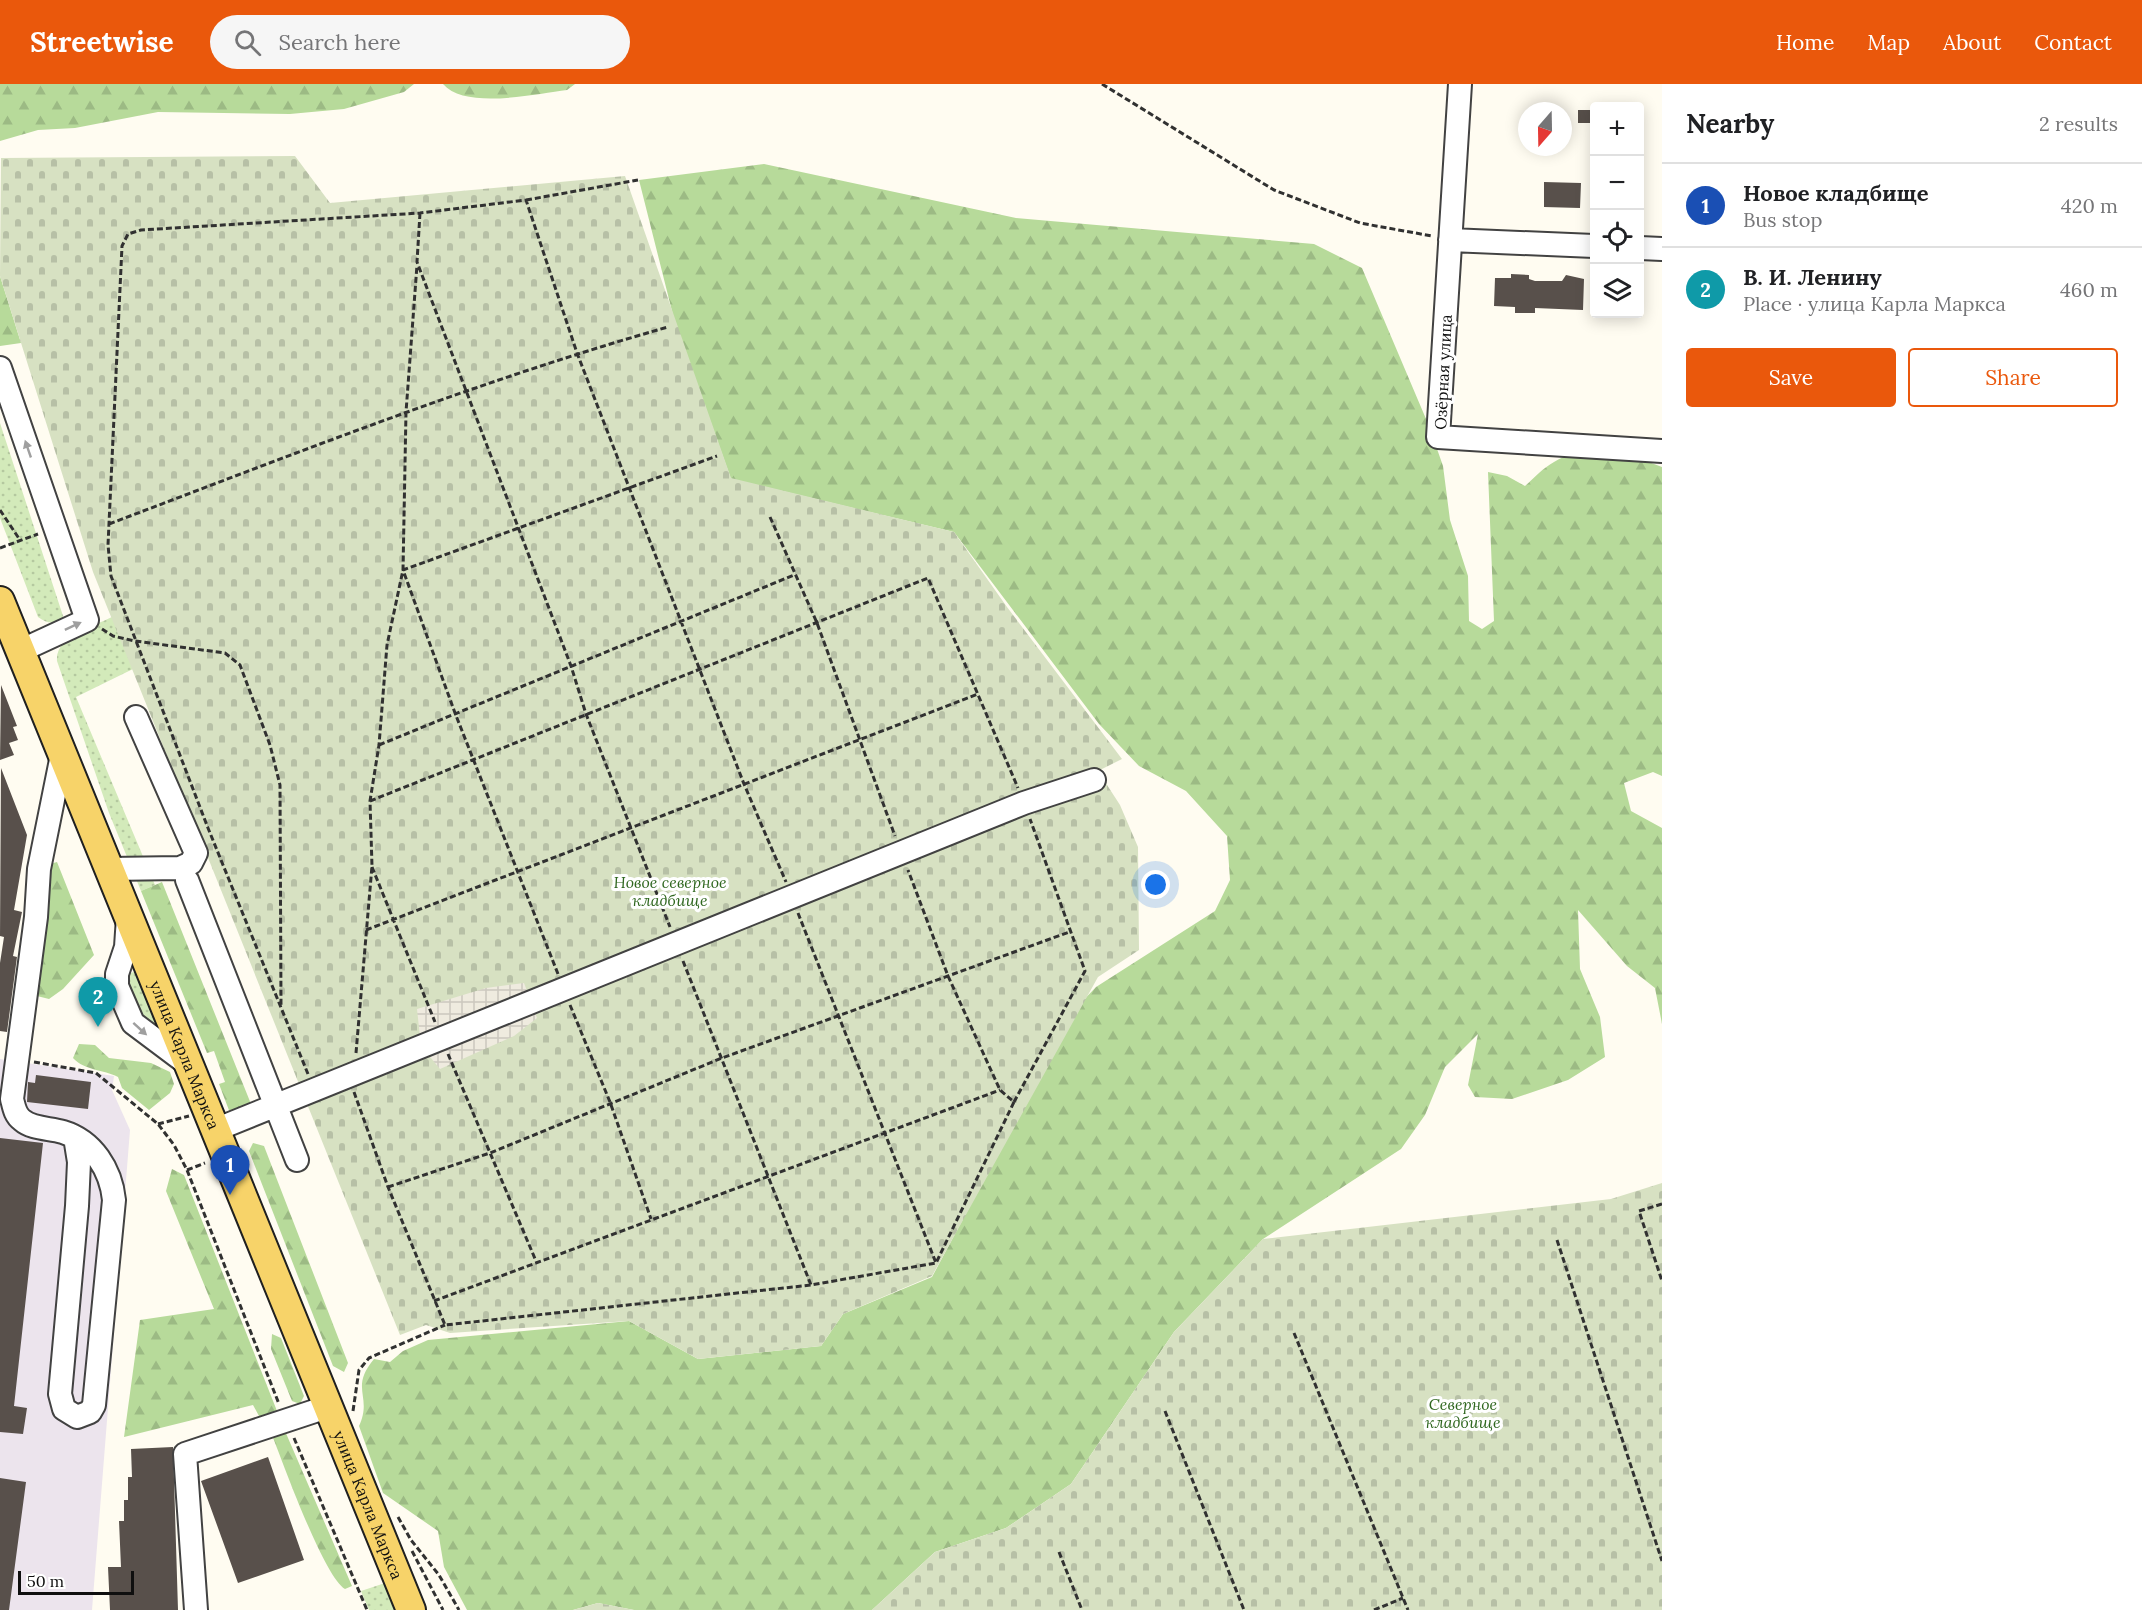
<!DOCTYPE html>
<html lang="en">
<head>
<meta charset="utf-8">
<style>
	body { margin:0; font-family:Lora,serif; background:#f6f6f6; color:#202124 }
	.controls { position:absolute; right:18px; top:18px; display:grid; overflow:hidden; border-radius:6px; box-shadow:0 3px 15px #0003 }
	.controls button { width:54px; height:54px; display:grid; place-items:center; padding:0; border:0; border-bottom:2px solid #e0e0e0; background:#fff; color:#202124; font:30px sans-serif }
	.compass { position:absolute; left:1518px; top:18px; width:54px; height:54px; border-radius:50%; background:#fff; box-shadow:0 3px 15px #0003; rotate:200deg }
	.scale { position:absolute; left:18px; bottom:15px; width:116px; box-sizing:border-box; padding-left:6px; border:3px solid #0f0f0f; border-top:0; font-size:16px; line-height:21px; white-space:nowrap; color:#0f0f0f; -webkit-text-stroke:4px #fff; paint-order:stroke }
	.you { position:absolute; left:1156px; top:801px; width:21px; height:21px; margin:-15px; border:4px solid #fff; border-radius:50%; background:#1a73e8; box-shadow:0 0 0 9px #1a73e833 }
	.badge { display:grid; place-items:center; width:39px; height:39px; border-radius:50%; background:#ea580c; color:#fff; font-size:20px; font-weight:700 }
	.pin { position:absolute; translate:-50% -50px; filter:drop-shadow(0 2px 3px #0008) }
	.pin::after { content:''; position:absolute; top:32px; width:21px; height:18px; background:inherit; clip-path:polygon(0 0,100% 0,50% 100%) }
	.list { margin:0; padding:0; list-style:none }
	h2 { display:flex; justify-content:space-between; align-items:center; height:78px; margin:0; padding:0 24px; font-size:26px }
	h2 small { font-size:20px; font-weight:400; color:#757577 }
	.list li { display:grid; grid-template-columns:39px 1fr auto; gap:18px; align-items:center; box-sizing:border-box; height:84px; padding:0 24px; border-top:2px solid #e0e0e0 }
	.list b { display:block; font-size:22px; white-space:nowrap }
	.list p { margin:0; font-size:20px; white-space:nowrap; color:#757577 }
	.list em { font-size:20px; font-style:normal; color:#757577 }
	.actions { display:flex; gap:12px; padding:18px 24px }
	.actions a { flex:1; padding:14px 0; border:2px solid #ea580c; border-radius:6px; text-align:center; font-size:21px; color:#ea580c }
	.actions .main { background:#ea580c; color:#fff }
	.icon { flex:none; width:33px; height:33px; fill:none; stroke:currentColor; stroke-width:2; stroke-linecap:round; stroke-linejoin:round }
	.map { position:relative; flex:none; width:1662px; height:1526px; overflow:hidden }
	header { display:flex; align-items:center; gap:36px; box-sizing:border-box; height:84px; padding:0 30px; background:#ea580c; color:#fff }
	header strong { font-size:28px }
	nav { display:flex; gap:33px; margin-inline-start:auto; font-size:21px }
	.search { width:420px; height:54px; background:#f6f6f6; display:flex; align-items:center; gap:15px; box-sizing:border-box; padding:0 21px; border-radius:33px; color:#757577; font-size:22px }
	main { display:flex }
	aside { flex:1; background:#fff }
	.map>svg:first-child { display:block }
	.industrial { fill:#ece4ed }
	.grass { fill:url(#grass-dots) }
	.forest { fill:url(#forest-firs) }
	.cemetery { fill:url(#cemetery-stones) }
	.plaza { fill:url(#plaza-grid) }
	.building { fill:#58504b }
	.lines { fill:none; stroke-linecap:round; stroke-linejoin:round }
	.minor-casing { stroke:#424242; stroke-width:26 }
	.major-casing { stroke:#202020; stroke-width:32 }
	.path { stroke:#313131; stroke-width:3; stroke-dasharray:6 3; stroke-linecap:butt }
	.minor { stroke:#fff; stroke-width:22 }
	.major { stroke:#f7d369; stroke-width:28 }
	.oneway { fill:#9f9f9f }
	.labels { text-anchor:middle; stroke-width:6; stroke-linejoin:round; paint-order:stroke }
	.street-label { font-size:16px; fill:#0f0f0f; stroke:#fff }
	.park-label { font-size:16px; font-style:italic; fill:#2f671f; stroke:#fff }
</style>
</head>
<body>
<header>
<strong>Streetwise</strong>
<div class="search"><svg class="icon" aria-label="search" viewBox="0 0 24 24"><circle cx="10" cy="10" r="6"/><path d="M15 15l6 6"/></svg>Search here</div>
<nav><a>Home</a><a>Map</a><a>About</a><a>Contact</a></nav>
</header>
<main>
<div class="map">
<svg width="1662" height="1526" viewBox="0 0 1662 1526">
	<defs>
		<pattern id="grass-dots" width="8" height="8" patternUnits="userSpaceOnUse" patternTransform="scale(1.5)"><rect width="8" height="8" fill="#d3eaba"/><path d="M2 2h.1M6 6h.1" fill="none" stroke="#b4c89f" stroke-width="1.8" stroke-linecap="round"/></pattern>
		<pattern id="forest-firs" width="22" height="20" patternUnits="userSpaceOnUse" patternTransform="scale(1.5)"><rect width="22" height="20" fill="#b7da9a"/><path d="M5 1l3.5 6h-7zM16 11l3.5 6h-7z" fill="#9cba84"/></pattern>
		<pattern id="cemetery-stones" width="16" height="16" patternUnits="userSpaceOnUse" patternTransform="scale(1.5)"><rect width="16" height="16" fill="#d7e1c2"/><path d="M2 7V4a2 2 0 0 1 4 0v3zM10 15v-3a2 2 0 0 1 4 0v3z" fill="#b7c0a6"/></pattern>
		<pattern id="plaza-grid" width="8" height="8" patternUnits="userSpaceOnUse" patternTransform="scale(1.5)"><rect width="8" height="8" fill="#efebdf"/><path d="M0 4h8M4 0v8" fill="none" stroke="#ccc8be"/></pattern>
	</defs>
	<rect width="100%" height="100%" fill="#fffcf1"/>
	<path class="industrial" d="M 0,975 L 114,992 L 112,1006 L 130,1046 L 92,1526 L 0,1526 Z"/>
	<path class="grass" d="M 0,339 L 64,535 C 53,540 48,540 38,533 L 0,434 Z
		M 112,533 L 133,585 L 76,613 L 155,801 L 141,807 L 109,729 L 57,577 C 55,552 92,543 112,533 Z
		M 139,886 L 160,941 L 144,947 L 120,893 Z
		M 388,1498 L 400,1526 L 369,1526 L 361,1507 Z"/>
	<path class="forest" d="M 0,0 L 414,0 L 404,8 L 344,25 L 290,30 L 158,28 L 75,44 L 38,46 L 0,57 Z
		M 443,0 L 575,0 L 567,6 C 535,10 465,26 443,0 Z
		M 764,80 L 1016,134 L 1314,160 L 1362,184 L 1429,342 L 1443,382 L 1450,436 L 1468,492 L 1469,537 L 1482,545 L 1494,537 L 1488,388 L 1507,392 L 1525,402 C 1534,394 1543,384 1554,378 C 1587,358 1628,370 1662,383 L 1662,692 L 1653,688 L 1624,699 L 1631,727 L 1662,744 L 1662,940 L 1655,904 L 1627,882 L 1578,826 L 1580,885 L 1600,933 L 1605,973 L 1568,996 L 1512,1015 L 1475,1013 L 1468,1001 L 1478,950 L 1445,983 L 1425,1031 L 1401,1065 L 1263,1155 L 1174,1248 L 1071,1400 L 1006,1444 L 935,1468 L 872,1526 L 634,1526 L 598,1519 L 573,1526 L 467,1526 L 444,1483 L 438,1447 L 383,1409 L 359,1342 C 373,1312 349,1305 374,1275 L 390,1278 L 403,1267 L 428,1256 L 629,1237 L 698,1275 L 821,1262 L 843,1230 L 932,1193 L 1076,924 L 1096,903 L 1215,827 L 1230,796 L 1227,752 L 1186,707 L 1139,682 L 1099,640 L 954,448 L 731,395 L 675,239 L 639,96 Z
		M 0,192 L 21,259 L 0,262 Z
		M 57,778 L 94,871 L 63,905 L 49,915 L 37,912 L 50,780 Z
		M 162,798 L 251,1020 L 230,1029 L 219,1000 L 225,998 L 214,967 L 207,969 L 141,807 Z
		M 79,960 L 95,961 L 109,974 L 151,979 L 170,988 L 174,1000 L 170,1009 L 149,1026 L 122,1004 L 118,993 C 103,985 85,987 73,974 Z
		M 253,1059 L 264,1062 L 348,1279 L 344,1288 L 333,1282 L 249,1067 Z
		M 172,1085 L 184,1091 L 277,1327 L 272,1334 L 259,1332 L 253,1321 L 124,1353 L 140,1236 L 214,1225 L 166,1107 Z
		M 272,1250 L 281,1254 L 304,1312 L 300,1320 L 292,1317 L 271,1265 Z
		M 285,1347 L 352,1502 L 345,1505 C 324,1493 283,1379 272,1351 Z"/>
	<path class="cemetery" d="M 295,72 L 330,119 L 625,92 L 731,394 L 954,448 L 1007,523 L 1122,675 L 1098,687 L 1120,721 L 1138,763 L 1139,866 L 1098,893 L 932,1192 L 843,1230 L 821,1262 L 698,1275 L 629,1237 L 450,1249 L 426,1241 L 400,1251 L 93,488 L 0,192 L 1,74 Z
		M 1662,1099 L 1662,1526 L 872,1526 L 935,1468 L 1006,1444 L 1071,1400 L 1174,1248 L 1263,1155 L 1611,1115 Z
		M 598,1519 L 634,1526 L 573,1526 Z"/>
	<path class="plaza" d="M 524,899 L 537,934 L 514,952 L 440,985 L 421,962 L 417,925 L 486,904 Z"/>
	<path class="building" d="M 1578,26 L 1591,26 L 1590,39 L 1578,39 Z
		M 1544,98 L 1581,99 L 1580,124 L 1544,123 Z
		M 1511,190 L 1529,191 L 1529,195 L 1535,197 L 1562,197 L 1566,191 L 1584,195 L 1583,226 L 1535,224 L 1535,229 L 1515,229 L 1515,223 L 1494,222 L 1495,194 L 1511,194 Z
		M 1,601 L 17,642 L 13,643 L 18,656 L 9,659 L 14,671 L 0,676 Z
		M 1,684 L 27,751 L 14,826 L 22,828 L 13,872 L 17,873 L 7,948 L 0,947 L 0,879 L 4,853 L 0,852 Z
		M 36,991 L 91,998 L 88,1025 L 27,1018 L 28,998 L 35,999 Z
		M 0,1054 L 43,1059 L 14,1322 L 27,1324 L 23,1350 L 0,1348 Z
		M 173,1363 L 178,1526 L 110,1526 L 108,1483 L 121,1483 L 119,1437 L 124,1437 L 124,1416 L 128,1416 L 128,1393 L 132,1393 L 131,1365 Z
		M 268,1373 L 304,1476 L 238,1499 L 201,1397 Z
		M 0,1394 L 26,1398 L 9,1526 L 0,1526 Z"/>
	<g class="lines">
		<defs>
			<path id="minor" d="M 1460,0 L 1438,353 L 1662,367
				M 1450,156 L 1594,162
				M 1640,164 L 1662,165
				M 0,284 L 87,536 L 20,567
				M 62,671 L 39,785 L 36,833 L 12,1015 C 14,1023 15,1031 22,1036 C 32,1045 50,1044 63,1048 C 93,1057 111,1086 114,1116 L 94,1321 L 90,1328 L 77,1333 L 64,1325 L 60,1310 L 77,1122 L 79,1078 L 75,1053
				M 109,785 L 180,784 L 191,779 L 196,769 L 136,633
				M 187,796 L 297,1076
				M 128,833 L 126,863 L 117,890 L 117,902 L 133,939 L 189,981
				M 215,1046 L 1024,719 L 1094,696
				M 196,1526 L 185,1370 L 327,1323"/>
			<g id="major">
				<path id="s1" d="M 0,517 L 411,1526"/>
			</g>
		</defs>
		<use href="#minor" class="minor-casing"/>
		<use href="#major" class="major-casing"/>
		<path class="path" d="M 1102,0 L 1274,106 L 1360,139 L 1432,152
			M 526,116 L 638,96
			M 420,129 L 417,178 L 571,582 L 586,630 L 670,843
			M 0,426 L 20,456
			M 770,433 L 817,539 L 895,752
			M 109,440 C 294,370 478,297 668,243
			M 0,464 L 38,450
			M 102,545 L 113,552 L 135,557 L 225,569 L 240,581 L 270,661 L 280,701 L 281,921
			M 379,661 L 794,491
			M 370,717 L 928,494 L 1018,704
			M 372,783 L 435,938
			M 798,829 L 936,1179
			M 366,846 L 978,610
			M 683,877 L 811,1201
			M 558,890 L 455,629 L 403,486 L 717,372
			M 570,921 L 610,1018 L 651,1135
			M 356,969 L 372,782 L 370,717 L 379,661 L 387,561 L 403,486 L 406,328 L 417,181
			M 448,970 L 536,1177
			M 34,978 L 96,989 L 158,1040 L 174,1061 L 187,1086 L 279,1320
			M 308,990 L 208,744 L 111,492 L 108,461 L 122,162 L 128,150 L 141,146 L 420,129 L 526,116 L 577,269 L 744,700 L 786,798
			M 354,1008 L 388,1103 L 445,1241 L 811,1201 L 936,1179 L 1014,1018 L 1000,1006 L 948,892 L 908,786
			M 1014,1018 L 1085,887 L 1030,735
			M 158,1040 L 189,1032
			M 187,1086 L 205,1079
			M 388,1103 L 490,1069 L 722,974 L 1072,847
			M 1662,1120 L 1639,1127 L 1662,1197
			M 1557,1156 L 1662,1477
			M 434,1217 L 1000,1006
			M 1294,1249 L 1408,1526
			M 353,1327 L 359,1286 L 369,1274 L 445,1241
			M 1165,1327 L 1244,1526
			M 294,1354 L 367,1526
			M 398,1433 L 411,1456 L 439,1491 L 459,1526
			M 412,1467 L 443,1526
			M 1059,1468 L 1082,1526
			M 1374,1526 L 1403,1514"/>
		<use href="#minor" class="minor"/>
		<use href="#major" class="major"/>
	</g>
	<defs><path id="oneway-solid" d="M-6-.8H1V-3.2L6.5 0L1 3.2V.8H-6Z" transform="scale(1.5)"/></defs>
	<g class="oneway">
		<use href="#oneway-solid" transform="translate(28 365) rotate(-109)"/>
		<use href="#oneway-solid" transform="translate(73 542) rotate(-25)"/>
		<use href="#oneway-solid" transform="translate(140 945) rotate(42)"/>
	</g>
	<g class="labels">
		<g class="street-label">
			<text transform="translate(1443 288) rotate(-87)" y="6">Озёрная улица</text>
			<text dy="6" stroke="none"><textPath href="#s1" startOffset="490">улица Карла Маркса</textPath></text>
			<text dy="6" stroke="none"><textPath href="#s1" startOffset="976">улица Карла Маркса</textPath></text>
		</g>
		<g class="park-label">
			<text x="670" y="804">Новое северное<tspan x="670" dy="18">кладбище</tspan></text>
			<text x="1463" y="1326">Северное<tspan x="1463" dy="18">кладбище</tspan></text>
		</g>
	</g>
</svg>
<div class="controls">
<button>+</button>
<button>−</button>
<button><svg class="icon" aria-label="locate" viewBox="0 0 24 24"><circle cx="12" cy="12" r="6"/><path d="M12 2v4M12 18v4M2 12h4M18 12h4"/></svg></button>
<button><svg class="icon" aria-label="layers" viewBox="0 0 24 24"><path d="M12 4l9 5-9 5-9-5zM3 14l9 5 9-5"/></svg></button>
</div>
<svg class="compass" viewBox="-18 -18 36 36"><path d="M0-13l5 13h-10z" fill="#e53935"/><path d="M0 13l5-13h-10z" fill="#757577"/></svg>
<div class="scale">50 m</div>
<div class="you"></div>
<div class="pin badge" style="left:230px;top:1111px;background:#1a4fb4">1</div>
<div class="pin badge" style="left:98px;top:943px;background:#0f9aa8">2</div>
</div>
<aside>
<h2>Nearby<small>2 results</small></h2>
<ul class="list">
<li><span class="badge" style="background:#1a4fb4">1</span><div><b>Новое кладбище</b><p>Bus stop</p></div><em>420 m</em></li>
<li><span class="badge" style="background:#0f9aa8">2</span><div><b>В. И. Ленину</b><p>Place · улица Карла Маркса</p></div><em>460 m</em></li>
</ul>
<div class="actions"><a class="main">Save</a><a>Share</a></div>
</aside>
</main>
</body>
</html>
